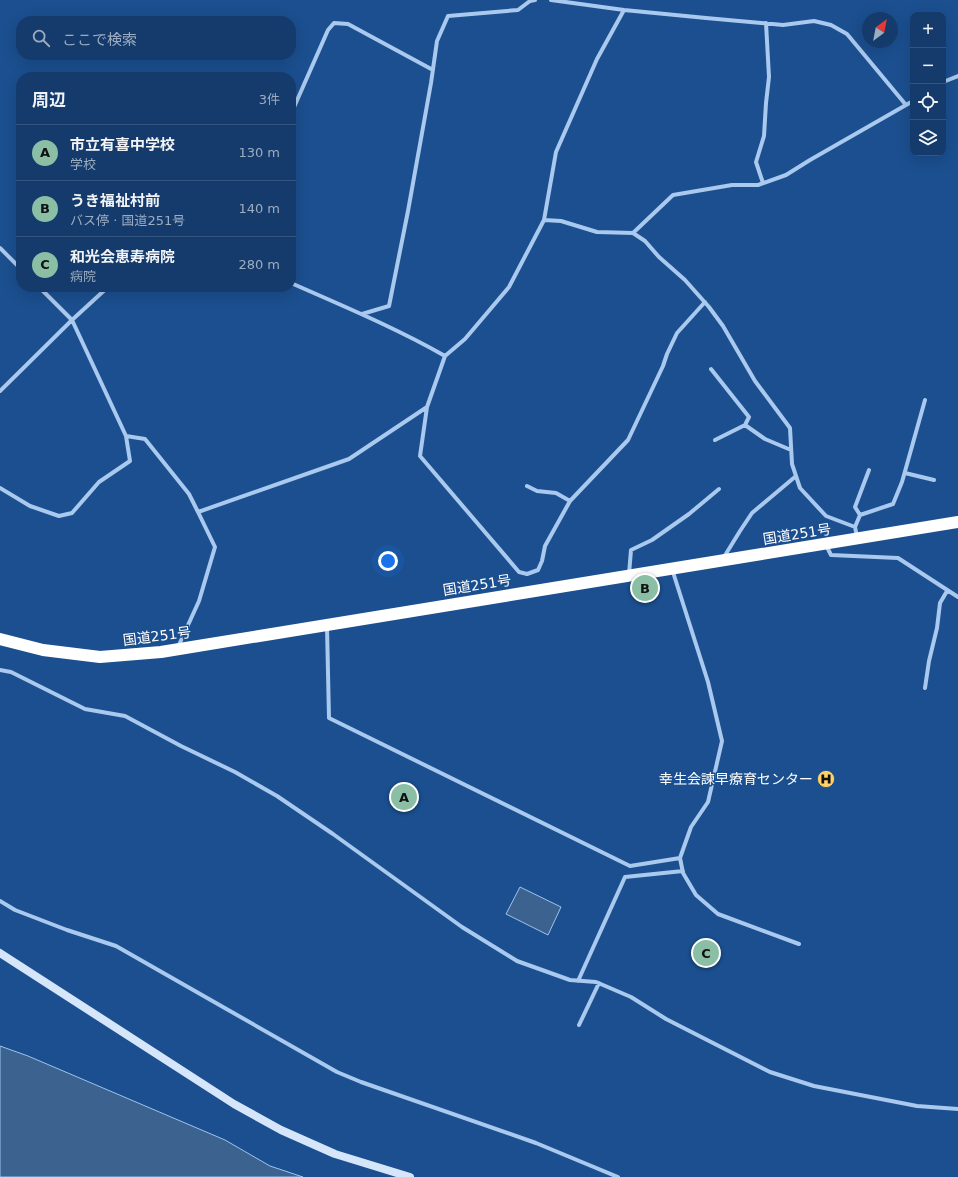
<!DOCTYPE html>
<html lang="ja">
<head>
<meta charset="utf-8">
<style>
	body { margin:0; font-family:"DejaVu Sans","Noto Sans JP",sans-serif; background:#1d4271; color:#f1f3f6 }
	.controls { position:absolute; right:12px; top:12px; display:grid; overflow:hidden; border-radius:8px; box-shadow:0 4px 16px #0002 }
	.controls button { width:36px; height:36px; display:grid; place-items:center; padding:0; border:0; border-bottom:1px solid #33557e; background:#143b6b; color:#f1f3f6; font:20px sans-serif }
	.compass { position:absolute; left:862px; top:12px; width:36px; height:36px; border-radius:50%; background:#143b6b; box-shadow:0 4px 16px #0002; rotate:32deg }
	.you { position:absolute; left:388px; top:561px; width:14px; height:14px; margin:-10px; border:3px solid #fff; border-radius:50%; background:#1a73e8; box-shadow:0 0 0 6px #1a73e833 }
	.badge { display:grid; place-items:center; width:26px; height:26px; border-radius:50%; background:#8abfa5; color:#111; font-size:13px; font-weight:700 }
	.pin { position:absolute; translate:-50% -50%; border:2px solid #fff; box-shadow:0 1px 4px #0006 }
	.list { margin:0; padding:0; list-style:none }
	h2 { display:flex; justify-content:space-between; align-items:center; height:52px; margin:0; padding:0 16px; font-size:17px }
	h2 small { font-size:13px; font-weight:400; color:#9dadc1 }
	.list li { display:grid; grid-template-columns:26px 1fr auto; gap:12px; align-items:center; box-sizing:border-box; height:56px; padding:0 16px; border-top:1px solid #33557e }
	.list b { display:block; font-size:15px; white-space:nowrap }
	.list p { margin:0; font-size:13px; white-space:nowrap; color:#9dadc1 }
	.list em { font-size:13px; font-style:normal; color:#9dadc1 }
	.icon { flex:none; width:22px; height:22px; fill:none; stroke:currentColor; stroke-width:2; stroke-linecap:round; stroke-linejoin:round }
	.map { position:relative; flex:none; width:958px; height:1177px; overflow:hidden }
	.search { position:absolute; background:#143b6b; box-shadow:0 4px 16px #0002; left:16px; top:16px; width:280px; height:44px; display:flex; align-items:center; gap:10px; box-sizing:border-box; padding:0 14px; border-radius:16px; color:#9dadc1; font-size:15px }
	.panel { position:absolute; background:#143b6b; box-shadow:0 4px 16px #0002; left:16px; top:72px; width:280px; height:220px; border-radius:16px }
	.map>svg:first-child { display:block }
	.water { fill:#3c6290; stroke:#9cc4f0 }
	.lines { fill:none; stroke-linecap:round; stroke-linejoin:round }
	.street { stroke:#a9c9ee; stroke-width:4 }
	.secondary { stroke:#d6e6fa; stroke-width:8 }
	.highway { stroke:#fff; stroke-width:12 }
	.labels { text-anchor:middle; stroke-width:3; stroke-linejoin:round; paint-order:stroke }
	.street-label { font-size:14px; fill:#fff; stroke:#1b4f8f }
	.poi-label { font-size:14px; fill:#fff; stroke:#1b4f8f; text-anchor:end }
</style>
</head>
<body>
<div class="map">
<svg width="958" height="1177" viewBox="0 0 958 1177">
	<rect width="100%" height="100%" fill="#1b4f8f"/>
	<path class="water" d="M 520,887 L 561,907 L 548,935 L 506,914 Z
		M 0,1046 L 28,1056 L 225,1140 L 270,1166 L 303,1177 L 0,1177 Z"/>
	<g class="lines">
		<path class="street" d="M 551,0 L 624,10 L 706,18 L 783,25 L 814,21 L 831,25 L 847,34 L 906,105
			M 943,82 L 958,76
			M 291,114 L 328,30 L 334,23 L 348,24 L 433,70
			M 763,183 L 756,162 L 764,136 L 766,103 L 769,77 L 766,23
			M 544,220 L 556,152 L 597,59 L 624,10
			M 633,233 L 673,195 L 732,185 L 758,185 L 786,175 L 810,160 L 913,101
			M 0,248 L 21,269
			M 291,283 C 343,306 396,328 445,356 L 465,339 L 509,287 L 544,220 L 561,221 L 597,232 L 633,233 L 645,241 L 659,257 L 685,280 L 709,307 L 723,326 L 755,381 L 790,428 L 792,464 L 800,488 L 826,516 L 855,527
			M 362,314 L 389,306 L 408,211 L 431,83 L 437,41 L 448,16 L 518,10 L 530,1 L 535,0
			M 711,369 L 749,417 L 745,425 L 765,439 L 791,450
			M 0,391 L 72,320 L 108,287
			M 427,407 L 420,456 L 519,572 L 527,574 L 538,570 L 542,561 L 545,546 L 570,501 L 628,440 L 663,366 L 667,354 L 677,333 L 705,302
			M 126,436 L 145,439 L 189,494 L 198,512 L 349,459 L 427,407 L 445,356
			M 715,440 L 745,425
			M 905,473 L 934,480
			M 527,486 L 537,491 L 556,493 L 570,501
			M 0,488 L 30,506 L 59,516 L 72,513 L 99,482 L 130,461 L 126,436 L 72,320 L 39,287
			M 860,515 L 855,507 L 869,470
			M 857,537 L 855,527 L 860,515 L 893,504 L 902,482 L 925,400
			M 826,545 L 831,555 L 898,558 L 958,597
			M 724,557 L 740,531 L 752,513 L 796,476
			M 672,569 L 708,682 L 722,741 L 708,802 L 691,827 L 680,858 L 683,873 L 696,895 L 718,914 L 799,944
			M 629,574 L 631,550 L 652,540 L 689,514 L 719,489
			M 327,627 L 329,718 L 630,866 L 680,858
			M 178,647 L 199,601 L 215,547 L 198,512
			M 0,670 L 11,672 L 85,709 L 125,716 L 181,746 L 235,772 L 277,796 L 333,834 L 462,927 L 517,961 L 570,980 L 596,982 L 631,997 L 666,1019 L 770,1072 L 814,1086 L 917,1106 L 958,1109
			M 925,688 L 929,661 L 937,628 L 940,603 L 947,591
			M 0,901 L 15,910 L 67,930 L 116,946 L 337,1072 L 361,1082 L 536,1143 L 618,1177
			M 578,981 L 625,877 L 683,871
			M 579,1025 L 599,983"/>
		<path class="secondary" d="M 0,953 L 234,1104 L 281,1130 L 335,1154 L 410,1177"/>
		<path class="highway" d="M 0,639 L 43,650 L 100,657 L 161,652 L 958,522"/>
	</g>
	<defs>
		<symbol id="hospital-disc" viewBox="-11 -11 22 22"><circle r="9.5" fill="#ffd166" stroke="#1b4f8f"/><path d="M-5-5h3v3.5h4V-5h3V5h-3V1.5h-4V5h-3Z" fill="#111"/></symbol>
	</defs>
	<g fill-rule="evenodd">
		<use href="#hospital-disc" x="816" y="769" width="20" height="20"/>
	</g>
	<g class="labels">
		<g class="street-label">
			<text transform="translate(797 534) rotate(-9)" y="5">国道251号</text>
			<text transform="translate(477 585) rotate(-9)" y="5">国道251号</text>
			<text transform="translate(157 636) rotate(-7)" y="5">国道251号</text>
		</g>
		<g class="poi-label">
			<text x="813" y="784">幸生会諫早療育センター</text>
		</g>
	</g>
</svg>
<div class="controls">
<button>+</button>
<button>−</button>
<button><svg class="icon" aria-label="locate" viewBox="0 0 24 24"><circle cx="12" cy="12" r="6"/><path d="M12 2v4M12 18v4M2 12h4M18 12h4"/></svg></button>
<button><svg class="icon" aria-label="layers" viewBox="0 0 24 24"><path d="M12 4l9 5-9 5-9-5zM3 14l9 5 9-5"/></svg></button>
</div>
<svg class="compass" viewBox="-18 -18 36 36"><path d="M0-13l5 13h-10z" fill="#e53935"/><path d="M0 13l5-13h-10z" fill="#9dadc1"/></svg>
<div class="you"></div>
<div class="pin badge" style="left:404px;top:797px">A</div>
<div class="pin badge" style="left:645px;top:588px">B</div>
<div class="pin badge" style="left:706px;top:953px">C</div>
<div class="search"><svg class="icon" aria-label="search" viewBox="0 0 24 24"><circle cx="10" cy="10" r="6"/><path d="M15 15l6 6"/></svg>ここで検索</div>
<section class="panel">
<h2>周辺<small>3件</small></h2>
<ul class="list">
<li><span class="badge">A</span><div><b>市立有喜中学校</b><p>学校</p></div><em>130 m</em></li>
<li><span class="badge">B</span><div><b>うき福祉村前</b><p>バス停 · 国道251号</p></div><em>140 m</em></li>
<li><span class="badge">C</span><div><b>和光会恵寿病院</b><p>病院</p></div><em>280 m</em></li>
</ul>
</section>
</div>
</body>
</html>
